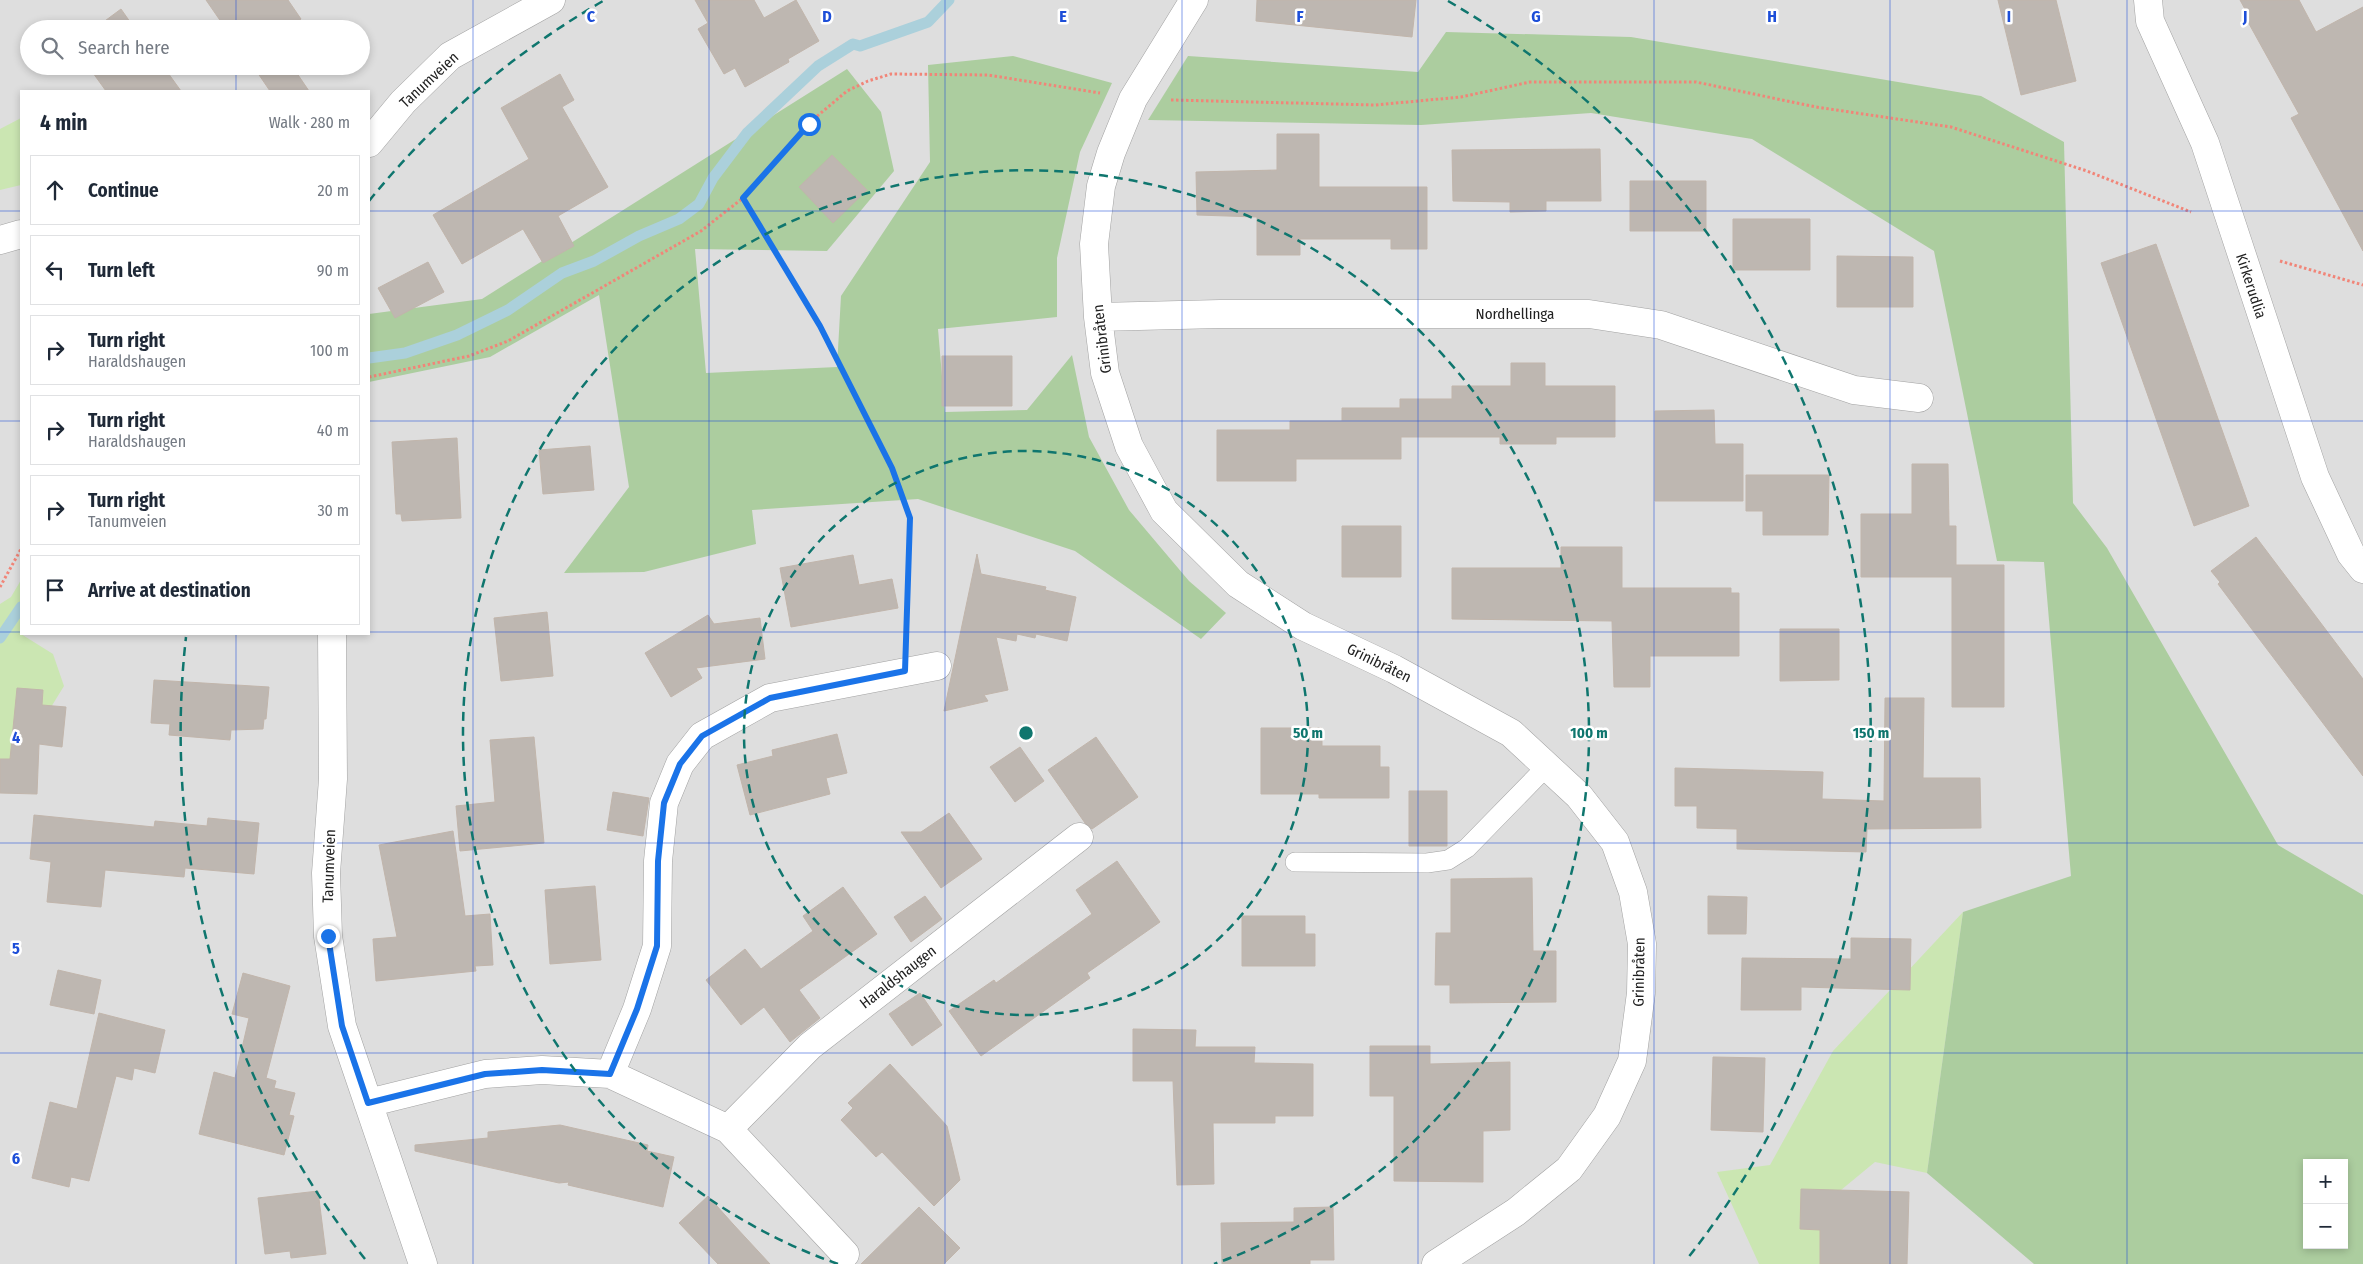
<!DOCTYPE html>
<html lang="en">
<head>
<meta charset="utf-8">
<style>
	body { margin:0; font-family:"Fira Sans Condensed",sans-serif; background:#f6f6f7; color:#1f2937 }
	.controls { position:absolute; right:15px; bottom:15px; display:grid; overflow:hidden; border-radius:0px; box-shadow:0 2px 8px #0003 }
	.controls button { width:45px; height:45px; display:grid; place-items:center; padding:0; border:0; border-bottom:1px solid #e0e1e3; background:#fff; color:#1f2937; font:25px sans-serif }
	.stop { position:absolute; width:15px; height:15px; margin:-11px; border:4px solid #1a73e8; border-radius:50%; background:#fff }
	.stop.end { background:#1a73e8; border-color:#fff; box-shadow:0 1px 5px #0008 }
	.list { margin:0; padding:0; list-style:none }
	h2 { display:flex; justify-content:space-between; align-items:center; height:65px; margin:0; padding:0 20px; font-size:21px }
	h2 small { font-size:16px; font-weight:400; color:#747a83 }
	.list li { display:grid; grid-template-columns:32px 1fr auto; gap:15px; align-items:center; box-sizing:border-box; height:70px; margin:0 10px 10px; padding:0 10px; border:1px solid #e0e1e3; border-radius:0px }
	.list b { display:block; font-size:19px; white-space:nowrap }
	.list p { margin:0; font-size:16px; white-space:nowrap; color:#747a83 }
	.list em { font-size:16px; font-style:normal; color:#747a83 }
	.icon { flex:none; width:28px; height:28px; fill:none; stroke:currentColor; stroke-width:2; stroke-linecap:round; stroke-linejoin:round }
	.map { position:relative; flex:none; width:2363px; height:1264px; overflow:hidden }
	.search { position:absolute; background:#fff; box-shadow:0 2px 8px #0003; left:20px; top:20px; width:350px; height:55px; display:flex; align-items:center; gap:12px; box-sizing:border-box; padding:0 18px; border-radius:28px; color:#747a83; font-size:19px }
	.panel { position:absolute; background:#fff; box-shadow:0 2px 8px #0003; left:20px; top:90px; width:350px; height:545px; border-radius:0px }
	.map>svg:first-child { display:block }
	.residential { fill:#dedede; fill-rule:evenodd }
	.grass { fill:#cbe6b2 }
	.forest { fill:#accd9f; fill-rule:evenodd }
	.lines { fill:none; stroke-linecap:round; stroke-linejoin:round }
	.stream { stroke:#abd0db; stroke-width:11 }
	.building { fill:#beb7b1; stroke:#c1b5ab }
	.lane-casing { stroke:#a2a2a2; stroke-width:20 }
	.street-casing { stroke:#a2a2a2; stroke-width:29 }
	.path { stroke:#f18578; stroke-width:3; stroke-dasharray:2.5 2.5; stroke-linecap:butt }
	.lane { stroke:#fff; stroke-width:19 }
	.street { stroke:#fff; stroke-width:28 }
	.route { stroke:#1a73e8; stroke-width:6 }
	.grid { fill:none; stroke:#1d4ed8; stroke-width:1; stroke-opacity:0.55 }
	.ring { fill:none; stroke:#0f766e; stroke-width:2.5; stroke-dasharray:9 6 }
	.labels { text-anchor:middle; stroke-width:5; stroke-linejoin:round; paint-order:stroke }
	.street-label { font-size:15px; fill:#212121; stroke:#fff }
	.grid-label { font-size:16px; text-anchor:middle; font-weight:bold; fill:#1d4ed8; stroke:#fff; stroke-width:5; stroke-linejoin:round; paint-order:stroke }
	.centre { fill:#0f766e; stroke:#fff; stroke-width:2.5 }
	.ring-label { font-size:15px; text-anchor:middle; font-weight:bold; fill:#0f766e; stroke:#fff; stroke-width:5; stroke-linejoin:round; paint-order:stroke }
</style>
</head>
<body>
<div class="map">
<svg width="2363" height="1264" viewBox="0 0 2363 1264">
	<rect width="100%" height="100%" fill="#f0ede8"/>
	<path class="residential" d="M 0,0 L 2363,0 L 2363,1264 L 0,1264 ZM 29,29 L 361,29 L 361,66 L 29,66 ZM 21,91 L 369,91 L 369,634 L 21,634 ZM 2307,1163 L 2344,1163 L 2344,1245 L 2307,1245 Z"/>
	<path class="grass" d="M 21,118 L 21,185 L 0,190 L 0,129 Z
		M 21,580 L 21,634 L 53,654 L 64,686 L 0,790 L 0,604 L 11,597 Z
		M 1963,912 L 1927,1173 L 1875,1162 L 1818,1209 L 1835,1264 L 1759,1264 L 1717,1172 L 1770,1165 L 1833,1051 Z"/>
	<path class="forest" d="M 1446,32 L 1631,37 L 1981,96 L 2064,142 L 2073,503 L 2107,548 L 2278,845 L 2363,895 L 2363,1264 L 2034,1264 L 1927,1173 L 1963,912 L 2071,876 L 2044,562 L 1997,561 L 1934,251 L 1752,139 L 1591,113 L 1421,125 L 1148,120 L 1188,56 L 1418,72 ZM 2307,1163 L 2344,1163 L 2344,1245 L 2307,1245 Z
		M 1013,56 L 1112,83 L 1080,152 L 1057,258 L 1057,317 L 938,329 L 945,412 L 1027,410 L 1072,355 L 1089,437 L 1129,510 L 1189,581 L 1226,613 L 1201,639 L 1075,551 L 918,499 L 752,510 L 756,544 L 644,572 L 564,573 L 629,487 L 599,295 L 490,357 L 369,382 L 369,314 L 482,299 L 847,69 L 881,112 L 894,171 L 827,251 L 695,249 L 706,373 L 837,367 L 841,296 L 930,162 L 928,65 Z"/>
	<g class="lines">
		<path class="stream" d="M 369,358 L 405,353 L 457,335 L 508,310 L 562,273 L 594,261 L 639,236 L 679,219 L 699,204 L 713,178 L 747,133 L 818,66 L 853,44 L 860,46 L 928,22 L 949,0
			M 0,638 L 21,607"/>
	</g>
	<path class="building" d="M 206,0 L 288,0 L 301,19 L 286,29 L 226,29 Z
		M 695,0 L 754,0 L 764,18 L 796,0 L 819,41 L 788,59 L 789,62 L 745,87 L 735,68 L 724,74 L 698,29 L 708,23 Z
		M 1257,0 L 1416,0 L 1412,37 L 1256,21 Z
		M 1998,0 L 2056,0 L 2076,81 L 2021,95 Z
		M 2240,0 L 2299,0 L 2316,32 L 2363,7 L 2363,251 L 2291,118 L 2299,114 L 2243,13 L 2246,11 Z
		M 121,9 L 135,29 L 94,29 Z
		M 88,66 L 163,66 L 181,91 L 106,91 Z
		M 253,66 L 292,66 L 309,91 L 270,91 Z
		M 560,74 L 574,100 L 562,107 L 608,187 L 558,216 L 574,246 L 543,263 L 523,229 L 462,264 L 433,215 L 529,159 L 501,108 Z
		M 1277,134 L 1319,134 L 1319,187 L 1427,187 L 1427,249 L 1391,249 L 1391,239 L 1300,239 L 1300,255 L 1257,255 L 1257,217 L 1197,215 L 1196,172 L 1277,170 Z
		M 1600,149 L 1601,201 L 1546,201 L 1546,211 L 1510,212 L 1510,202 L 1453,201 L 1452,150 Z
		M 832,155 L 867,190 L 833,223 L 799,187 Z
		M 1630,181 L 1706,181 L 1706,231 L 1630,231 Z
		M 1733,219 L 1810,219 L 1810,270 L 1733,270 Z
		M 2156,244 L 2249,506 L 2194,526 L 2101,263 Z
		M 1837,256 L 1913,257 L 1913,307 L 1837,307 Z
		M 428,262 L 444,292 L 395,318 L 378,288 Z
		M 942,356 L 1012,356 L 1012,406 L 942,406 Z
		M 1511,363 L 1545,363 L 1545,386 L 1615,386 L 1615,437 L 1556,437 L 1556,444 L 1500,444 L 1500,437 L 1401,437 L 1401,459 L 1296,459 L 1296,481 L 1217,481 L 1217,430 L 1290,430 L 1290,421 L 1342,421 L 1342,408 L 1400,408 L 1400,399 L 1452,399 L 1452,386 L 1511,386 Z
		M 1714,410 L 1715,444 L 1743,444 L 1743,501 L 1655,501 L 1655,411 Z
		M 457,438 L 461,518 L 402,521 L 401,514 L 396,514 L 392,442 Z
		M 590,446 L 594,490 L 543,494 L 539,450 Z
		M 1912,464 L 1948,464 L 1949,526 L 1956,526 L 1956,565 L 2004,565 L 2004,707 L 1952,707 L 1952,577 L 1861,577 L 1861,514 L 1912,514 Z
		M 1746,475 L 1829,475 L 1828,535 L 1763,535 L 1763,511 L 1746,511 Z
		M 1342,526 L 1401,526 L 1401,577 L 1342,577 Z
		M 2256,537 L 2363,679 L 2363,776 L 2260,640 L 2218,584 L 2220,582 L 2211,571 Z
		M 1561,547 L 1622,547 L 1622,588 L 1731,588 L 1731,593 L 1739,593 L 1739,656 L 1650,656 L 1650,687 L 1614,687 L 1612,621 L 1452,619 L 1452,568 L 1561,568 Z
		M 977,554 L 981,574 L 1046,587 L 1045,590 L 1076,597 L 1067,641 L 1036,634 L 1035,638 L 1017,634 L 1016,641 L 996,637 L 1008,690 L 984,695 L 988,701 L 944,711 Z
		M 853,555 L 859,585 L 892,579 L 898,608 L 791,627 L 780,568 Z
		M 547,612 L 553,676 L 501,681 L 494,618 Z
		M 708,615 L 714,624 L 760,618 L 765,659 L 696,668 L 702,678 L 671,697 L 645,653 Z
		M 1780,629 L 1839,629 L 1839,680 L 1780,681 Z
		M 154,680 L 269,687 L 266,719 L 264,719 L 263,729 L 231,730 L 230,740 L 169,735 L 170,724 L 151,723 Z
		M 17,688 L 43,690 L 42,705 L 66,707 L 62,747 L 39,744 L 37,794 L 0,793 L 0,759 L 10,759 Z
		M 1885,698 L 1924,698 L 1923,778 L 1980,778 L 1981,828 L 1867,829 L 1866,852 L 1737,849 L 1737,829 L 1697,828 L 1697,806 L 1675,806 L 1675,768 L 1823,772 L 1822,799 L 1884,801 Z
		M 1261,728 L 1322,728 L 1322,746 L 1380,746 L 1380,767 L 1389,767 L 1389,798 L 1319,798 L 1319,794 L 1261,794 Z
		M 837,734 L 847,773 L 826,778 L 830,794 L 750,815 L 737,765 L 773,756 L 772,750 Z
		M 534,737 L 544,843 L 460,851 L 456,806 L 495,802 L 490,740 Z
		M 1096,737 L 1138,797 L 1092,829 L 1085,823 L 1048,770 Z
		M 1020,747 L 1044,781 L 1015,802 L 990,767 Z
		M 1409,791 L 1447,791 L 1447,846 L 1409,846 Z
		M 613,792 L 649,798 L 643,836 L 607,830 Z
		M 949,813 L 982,859 L 941,888 L 901,832 L 921,832 Z
		M 34,815 L 154,827 L 155,821 L 207,826 L 208,818 L 259,823 L 254,874 L 185,868 L 184,877 L 105,870 L 101,907 L 47,902 L 51,862 L 30,859 Z
		M 453,831 L 465,916 L 490,914 L 493,965 L 475,966 L 476,971 L 376,981 L 373,939 L 397,937 L 379,845 Z
		M 1117,861 L 1160,922 L 1087,973 L 1090,978 L 981,1056 L 949,1011 L 994,980 L 996,983 L 1092,914 L 1076,890 Z
		M 1532,878 L 1533,951 L 1556,951 L 1556,1002 L 1450,1003 L 1450,985 L 1435,985 L 1436,933 L 1451,933 L 1451,879 Z
		M 595,886 L 601,960 L 550,964 L 545,890 Z
		M 843,887 L 877,934 L 799,990 L 820,1018 L 790,1042 L 764,1007 L 741,1025 L 706,980 L 745,949 L 761,969 L 813,931 L 803,916 Z
		M 925,896 L 942,919 L 911,942 L 894,917 Z
		M 1708,896 L 1747,897 L 1746,934 L 1708,934 Z
		M 1242,916 L 1305,916 L 1305,934 L 1315,934 L 1315,966 L 1242,966 Z
		M 1851,938 L 1911,939 L 1910,990 L 1801,987 L 1801,1010 L 1741,1010 L 1742,958 L 1851,959 Z
		M 58,970 L 101,980 L 94,1014 L 50,1005 Z
		M 243,973 L 290,986 L 266,1078 L 276,1081 L 274,1088 L 295,1093 L 289,1115 L 294,1116 L 284,1155 L 199,1134 L 214,1072 L 235,1078 L 249,1018 L 232,1014 Z
		M 920,993 L 942,1025 L 912,1046 L 889,1014 Z
		M 99,1013 L 165,1030 L 155,1073 L 134,1068 L 132,1080 L 116,1076 L 89,1181 L 71,1177 L 69,1187 L 32,1178 L 50,1102 L 77,1109 Z
		M 1133,1029 L 1196,1030 L 1195,1047 L 1255,1047 L 1254,1063 L 1313,1064 L 1313,1116 L 1275,1116 L 1275,1123 L 1213,1123 L 1214,1184 L 1177,1185 L 1173,1081 L 1133,1081 Z
		M 1370,1046 L 1430,1046 L 1430,1064 L 1510,1062 L 1510,1130 L 1483,1131 L 1483,1182 L 1394,1181 L 1394,1096 L 1370,1096 Z
		M 1713,1057 L 1765,1058 L 1763,1132 L 1711,1130 Z
		M 890,1064 L 947,1126 L 960,1180 L 934,1206 L 882,1152 L 876,1157 L 841,1120 L 853,1108 L 848,1103 Z
		M 560,1125 L 648,1145 L 647,1151 L 674,1157 L 663,1207 L 568,1185 L 569,1182 L 559,1183 L 415,1151 L 415,1145 L 488,1138 L 488,1132 Z
		M 1801,1189 L 1909,1192 L 1907,1264 L 1820,1264 L 1820,1230 L 1800,1229 Z
		M 318,1191 L 326,1254 L 291,1258 L 290,1251 L 265,1254 L 258,1198 Z
		M 708,1196 L 733,1224 L 770,1264 L 718,1264 L 679,1223 Z
		M 919,1207 L 960,1248 L 944,1264 L 861,1264 Z
		M 1333,1207 L 1334,1260 L 1310,1260 L 1310,1264 L 1222,1264 L 1221,1223 L 1294,1222 L 1294,1208 Z"/>
	<g class="lines">
		<defs>
			<path id="lane" d="M 1295,862 L 1427,863 L 1448,860 L 1467,848 L 1547,766"/>
			<path id="street" d="M 1194,0 L 1133,99 L 1111,153 L 1101,186 L 1094,244 L 1098,317 L 1105,373 L 1129,446 L 1164,511 L 1238,584 L 1303,626 L 1394,669 L 1511,733 L 1579,796 L 1615,842 L 1633,892 L 1642,944 L 1641,993 L 1632,1061 L 1607,1116 L 1569,1169 L 1516,1212 L 1436,1264
				M 2148,0 L 2150,21 L 2205,143 L 2315,477 L 2351,554 L 2363,569
				M 369,143 L 403,102 L 450,56 L 551,0
				M 0,240 L 21,234
				M 1098,317 L 1220,314 L 1589,314 L 1661,325 L 1854,390 L 1919,398
				M 332,634 L 333,779 L 326,873 L 328,936 L 342,1026 L 423,1264
				M 610,1074 L 637,1009 L 657,946 L 658,861 L 664,803 L 680,764 L 702,736 L 770,698 L 937,666
				M 368,1103 L 485,1074 L 542,1070 L 610,1074 L 728,1129 L 845,1254
				M 728,1129 L 810,1046 L 1079,837"/>
		</defs>
		<use href="#lane" class="lane-casing"/>
		<use href="#street" class="street-casing"/>
		<path class="path" d="M 1171,100 L 1375,105 L 1461,97 L 1530,82 L 1696,82 L 1816,107 L 1951,127 L 2087,171 L 2191,212
			M 743,198 L 820,326 L 892,468 L 910,518 L 906,638
			M 2280,261 L 2363,285
			M 369,377 L 469,356 L 508,341 L 701,231 L 743,198 L 809,123 L 847,91 L 868,81 L 891,74 L 988,75 L 1100,93
			M 0,587 L 21,549"/>
		<use href="#lane" class="lane"/>
		<use href="#street" class="street"/>
	</g>
	<g class="lines">
		<path class="route" d="M 328,936 L 342,1026 L 368,1103 L 485,1074 L 542,1070 L 610,1074 L 637,1009 L 657,946 L 658,861 L 664,803 L 680,764 L 702,736 L 770,698 L 905,671 L 910,518 L 892,468 L 820,326 L 743,198 L 809,124"/>
	</g>
	<path class="grid" d="M 236,0 L 236,29M 473,0 L 473,1264M 709,0 L 709,1264M 945,0 L 945,1264M 1182,0 L 1182,1264M 1418,0 L 1418,1264M 1654,0 L 1654,1264M 1890,0 L 1890,1264M 2127,0 L 2127,1264M 236,66 L 236,91M 0,211 L 21,211M 369,211 L 2363,211M 0,421 L 21,421M 369,421 L 2363,421M 0,632 L 21,632M 369,632 L 2363,632M 236,634 L 236,1264M 0,843 L 2363,843M 0,1053 L 2363,1053"/>
	<g class="ring">
		<circle cx="1026" cy="733" r="282"/>
		<path d="M838 1264A563 563 0 1 1 1214 1264"/>
		<path d="M365 1259A845 845 0 0 1 186 637M369 201A845 845 0 0 1 603 1M1448 1A845 845 0 0 1 1687 1259"/>
	</g>
	<g class="labels">
		<g class="street-label">
			<text transform="translate(429 80) rotate(-43)" y="5">Tanumveien</text>
			<text transform="translate(2251 286) rotate(72)" y="5">Kirkerudlia</text>
			<text x="1515" y="319">Nordhellinga</text>
			<text transform="translate(1102 339) rotate(-97)" y="5">Grinibråten</text>
			<text transform="translate(1379 663) rotate(26)" y="5">Grinibråten</text>
			<text transform="translate(329 866) rotate(-88)" y="5">Tanumveien</text>
			<text transform="translate(1639 972) rotate(-89)" y="5">Grinibråten</text>
			<text transform="translate(898 977) rotate(-38)" y="5">Haraldshaugen</text>
		</g>
	</g>
	<g class="grid-label">
		<text x="591" y="22">C</text>
		<text x="827" y="22">D</text>
		<text x="1063" y="22">E</text>
		<text x="1300" y="22">F</text>
		<text x="1536" y="22">G</text>
		<text x="1772" y="22">H</text>
		<text x="2009" y="22">I</text>
		<text x="2245" y="22">J</text>
		<text x="16" y="743">4</text>
		<text x="16" y="954">5</text>
		<text x="16" y="1164">6</text>
	</g>
	<circle cx="1026" cy="733" r="8" class="centre"/>
	<g class="ring-label">
		<text x="1308" y="738">50 m</text>
		<text x="1589" y="738">100 m</text>
		<text x="1871" y="738">150 m</text>
	</g>
</svg>
<div class="controls">
<button>+</button>
<button>−</button>
</div>
<div class="stop" style="left:809px;top:124px"></div>
<div class="stop end" style="left:328px;top:936px"></div>
<div class="search"><svg class="icon" aria-label="search" viewBox="0 0 24 24"><circle cx="10" cy="10" r="6"/><path d="M15 15l6 6"/></svg>Search here</div>
<section class="panel">
<h2>4 min<small>Walk · 280 m</small></h2>
<ul class="list">
<li><svg class="icon" aria-label="ahead" viewBox="0 0 24 24"><path d="M12 20V5M6 11l6-6 6 6"/></svg><div><b>Continue</b></div><em>20 m</em></li>
<li><svg class="icon" aria-label="left" viewBox="0 0 24 24"><path d="M17 20v-9H6M10 6l-5 5 5 5"/></svg><div><b>Turn left</b></div><em>90 m</em></li>
<li><svg class="icon" aria-label="right" viewBox="0 0 24 24"><path d="M7 20v-9h11M14 6l5 5-5 5"/></svg><div><b>Turn right</b><p>Haraldshaugen</p></div><em>100 m</em></li>
<li><svg class="icon" aria-label="right" viewBox="0 0 24 24"><path d="M7 20v-9h11M14 6l5 5-5 5"/></svg><div><b>Turn right</b><p>Haraldshaugen</p></div><em>40 m</em></li>
<li><svg class="icon" aria-label="right" viewBox="0 0 24 24"><path d="M7 20v-9h11M14 6l5 5-5 5"/></svg><div><b>Turn right</b><p>Tanumveien</p></div><em>30 m</em></li>
<li><svg class="icon" aria-label="arrive" viewBox="0 0 24 24"><path d="M6 21V4h12l-3 4 3 4H6"/></svg><div><b>Arrive at destination</b></div></li>
</ul>
</section>
</div>
</body>
</html>
